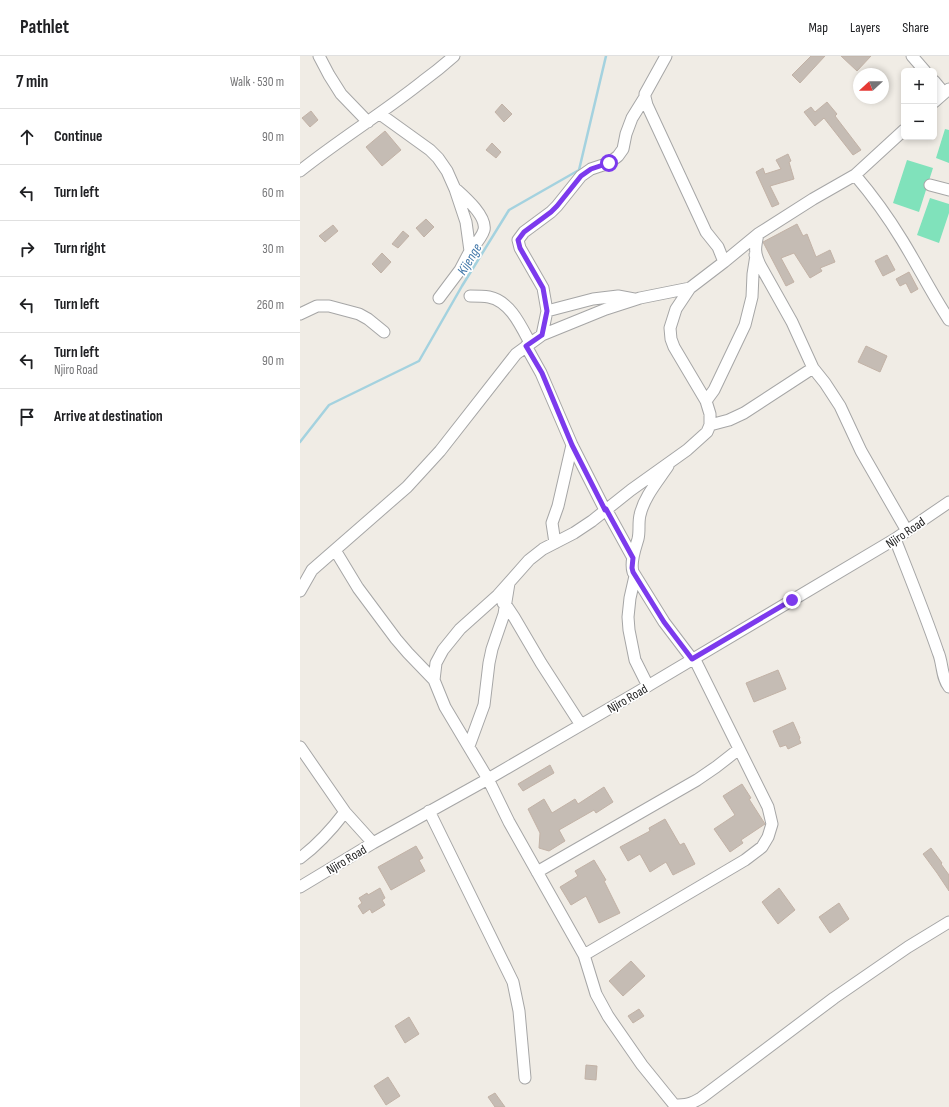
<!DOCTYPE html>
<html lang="en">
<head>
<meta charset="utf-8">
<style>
	body { margin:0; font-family:"Sofia Sans Condensed",sans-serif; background:#f2f2f2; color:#202124 }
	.controls { position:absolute; right:12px; top:12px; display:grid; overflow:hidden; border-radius:6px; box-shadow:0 2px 6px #0003 }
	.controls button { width:36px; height:36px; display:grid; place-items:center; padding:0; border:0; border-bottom:1px solid #e0e0e0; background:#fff; color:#202124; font:20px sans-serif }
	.compass { position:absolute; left:553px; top:12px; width:36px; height:36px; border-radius:50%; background:#fff; box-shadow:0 2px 6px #0003; rotate:249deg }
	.stop { position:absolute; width:12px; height:12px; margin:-9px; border:3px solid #7c3aed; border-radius:50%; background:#fff }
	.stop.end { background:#7c3aed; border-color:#fff; box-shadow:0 1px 4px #0008 }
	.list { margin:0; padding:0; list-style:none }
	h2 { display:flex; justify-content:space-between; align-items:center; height:52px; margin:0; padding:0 16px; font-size:17px }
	h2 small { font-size:13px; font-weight:400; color:#757577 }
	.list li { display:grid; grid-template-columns:26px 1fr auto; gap:12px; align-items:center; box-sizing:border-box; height:56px; padding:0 16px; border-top:1px solid #e0e0e0 }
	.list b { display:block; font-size:15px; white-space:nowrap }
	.list p { margin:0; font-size:13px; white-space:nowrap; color:#757577 }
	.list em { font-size:13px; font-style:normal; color:#757577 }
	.icon { flex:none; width:22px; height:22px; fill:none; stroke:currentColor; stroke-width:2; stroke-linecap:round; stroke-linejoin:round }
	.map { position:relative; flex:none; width:649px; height:1051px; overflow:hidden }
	header { display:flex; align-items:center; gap:24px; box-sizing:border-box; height:56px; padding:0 20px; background:#fff; border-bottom:1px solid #e0e0e0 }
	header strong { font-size:19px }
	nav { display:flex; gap:22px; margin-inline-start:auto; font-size:14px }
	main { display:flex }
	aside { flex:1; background:#fff }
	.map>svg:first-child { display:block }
	.pitch { fill:#80e2bb }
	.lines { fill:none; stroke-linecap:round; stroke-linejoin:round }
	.stream { stroke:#a4d2df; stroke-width:2.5 }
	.building { fill:#c5bcb4; stroke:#c2b2a6 }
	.minor-casing { stroke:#a6a6a6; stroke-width:13 }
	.minor { stroke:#fff; stroke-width:11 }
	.route { stroke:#7c3aed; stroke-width:5 }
	.labels { text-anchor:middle; stroke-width:3.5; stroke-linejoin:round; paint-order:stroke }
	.street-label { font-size:13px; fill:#1f1f1f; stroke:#fff }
	.water-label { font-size:14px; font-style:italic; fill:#4479aa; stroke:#fff }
</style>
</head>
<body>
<header>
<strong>Pathlet</strong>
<nav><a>Map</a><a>Layers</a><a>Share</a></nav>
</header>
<main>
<aside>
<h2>7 min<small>Walk · 530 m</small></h2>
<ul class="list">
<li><svg class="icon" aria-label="ahead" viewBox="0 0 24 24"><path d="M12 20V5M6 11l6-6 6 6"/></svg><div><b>Continue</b></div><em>90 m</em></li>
<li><svg class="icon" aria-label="left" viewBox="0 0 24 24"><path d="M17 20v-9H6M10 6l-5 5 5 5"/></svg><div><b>Turn left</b></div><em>60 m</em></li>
<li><svg class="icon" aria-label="right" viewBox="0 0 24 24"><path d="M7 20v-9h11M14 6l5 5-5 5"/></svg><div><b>Turn right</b></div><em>30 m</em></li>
<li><svg class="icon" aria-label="left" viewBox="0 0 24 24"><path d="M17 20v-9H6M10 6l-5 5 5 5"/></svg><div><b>Turn left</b></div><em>260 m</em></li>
<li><svg class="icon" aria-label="left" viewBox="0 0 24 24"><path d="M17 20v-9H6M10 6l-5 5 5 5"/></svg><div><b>Turn left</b><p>Njiro Road</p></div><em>90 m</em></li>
<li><svg class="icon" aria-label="arrive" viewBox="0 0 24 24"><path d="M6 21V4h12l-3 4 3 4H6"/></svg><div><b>Arrive at destination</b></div></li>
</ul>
</aside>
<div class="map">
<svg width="649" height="1051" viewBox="0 0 649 1051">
	<rect width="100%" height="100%" fill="#f0ece5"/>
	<path class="pitch" d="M 645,73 L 649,74 L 649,107 L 636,102 Z
		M 607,104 L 633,112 L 619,156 L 593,147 Z
		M 630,142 L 649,148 L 649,157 L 639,187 L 617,179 Z"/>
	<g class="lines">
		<path class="stream" d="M 0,386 L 29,349 L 119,305 L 162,230 L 209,154 L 279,114 L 306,0"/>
	</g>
	<path class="building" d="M 511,0 L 525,0 L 500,27 L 492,19 Z
		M 541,0 L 571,0 L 557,15 Z
		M 527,46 L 537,58 L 535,60 L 561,94 L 553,99 L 524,62 L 515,70 L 504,56 L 511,51 L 515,56 Z
		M 202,48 L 212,58 L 204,66 L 195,56 Z
		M 11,55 L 18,64 L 10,71 L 2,62 Z
		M 85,75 L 101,94 L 82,110 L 66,91 Z
		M 192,87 L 201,96 L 196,102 L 186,94 Z
		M 488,98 L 491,105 L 489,106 L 494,123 L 470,130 L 479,148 L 472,151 L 456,116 L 463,112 L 465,118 L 481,113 L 476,104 Z
		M 126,163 L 134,171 L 124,181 L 116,172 Z
		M 497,168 L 503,180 L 507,178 L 516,201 L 530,194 L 535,206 L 520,212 L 522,215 L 510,222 L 494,197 L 481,202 L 494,226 L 486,230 L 463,186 Z
		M 33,169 L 38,175 L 25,186 L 19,180 Z
		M 103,175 L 109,180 L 98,192 L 92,188 Z
		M 82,197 L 91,206 L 81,217 L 72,208 Z
		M 587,199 L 595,214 L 583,220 L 575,205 Z
		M 609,216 L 618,233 L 611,237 L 606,227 L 600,230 L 596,223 Z
		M 566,290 L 587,300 L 580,316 L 558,306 Z
		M 478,614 L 486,633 L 454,646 L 446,627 Z
		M 493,666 L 500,682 L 499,683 L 501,687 L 488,693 L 486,689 L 480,691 L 473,675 Z
		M 250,709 L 254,717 L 223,735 L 218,728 Z
		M 442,728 L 451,742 L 449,743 L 465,768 L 441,784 L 443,787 L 430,796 L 414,773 L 435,759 L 423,740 Z
		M 304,731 L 313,746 L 296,757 L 294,754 L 259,774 L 265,785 L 249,795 L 239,792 L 240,777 L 228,753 L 244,743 L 252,757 L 275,743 L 278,748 Z
		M 365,763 L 380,789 L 384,787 L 395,808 L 373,819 L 366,806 L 350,816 L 340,798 L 328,805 L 320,791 L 350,775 L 349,772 Z
		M 116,790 L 123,802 L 119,804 L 125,815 L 91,834 L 78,811 Z
		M 631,792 L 642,807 L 641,808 L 649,819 L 649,835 L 637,817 L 623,798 Z
		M 294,804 L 306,824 L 304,825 L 320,857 L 299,867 L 286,840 L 271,849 L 260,831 L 278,820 L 275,815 Z
		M 80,832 L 85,842 L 82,844 L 85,849 L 72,857 L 70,853 L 63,858 L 58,850 L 62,847 L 59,842 L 67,837 L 68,839 Z
		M 479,832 L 495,854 L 478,868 L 462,846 Z
		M 539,847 L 549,863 L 530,877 L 519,861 Z
		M 331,905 L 345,920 L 323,940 L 309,925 Z
		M 339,953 L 344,960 L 333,967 L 328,960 Z
		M 109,961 L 119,978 L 105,987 L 95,970 Z
		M 286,1009 L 297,1010 L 296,1024 L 285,1023 Z
		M 88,1021 L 100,1040 L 86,1049 L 74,1030 Z
		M 195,1037 L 205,1051 L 195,1051 L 188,1041 Z"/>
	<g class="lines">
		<defs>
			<path id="minor" d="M 19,0 L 29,19 L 41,38 L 68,66
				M 366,0 L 345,38 L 345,41 L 347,49 L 400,163 L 406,176 L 418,191 L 424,206
				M 612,0 L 625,15
				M 634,25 L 644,37
				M 634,46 L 649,33
				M 80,58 L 130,94 L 138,102 L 147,115 L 155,133 L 166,166 L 170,195 L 160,214 L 139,242
				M 0,115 C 40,83 83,57 123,25 C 134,17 144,9 154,0
				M 555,119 C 572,139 588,161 602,184 C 618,210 632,238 649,264
				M 630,129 L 649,134
				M 157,134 C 166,142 187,161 184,174 C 182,181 175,189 170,195
				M 458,178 C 455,192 454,196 460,209 L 492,266 L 513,312 L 525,327 L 540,350 L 561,395 L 607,475
				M 170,240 C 176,240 183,240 189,241 C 210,245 221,270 230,287
				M 247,255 L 293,243 L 318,240 L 334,243
				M 0,258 L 17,250 L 29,250 L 59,258 L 68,263 L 84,276
				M 242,279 L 247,255 L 243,232 L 220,192 L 218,184 L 224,176 L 251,156 L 257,150 L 281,120 L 291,113 L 309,107 L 318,100 L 323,93 L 326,78 L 332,62 L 345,41
				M 226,290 L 241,317 L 272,389 L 305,454
				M 406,345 L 414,334 L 445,269 L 452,241 L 453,218 L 456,199 L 455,199
				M 410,369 L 429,364 L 444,357 L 513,312
				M 368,410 C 358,425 344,441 340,459 C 338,467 340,475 338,483 C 335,493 330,506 333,516 L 364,566 L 392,603
				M 306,453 L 333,502
				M 595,483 C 610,521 625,558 638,596 C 643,607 641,621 649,631
				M 255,487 L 252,467 L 258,450 L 272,389
				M 35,494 L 58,532 L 96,583 L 108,597 L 134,624
				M 335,520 L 330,542 L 328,561 L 329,574 L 335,604 L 348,630
				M 0,535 L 12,514 L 107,431 L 140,395 L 216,298 L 242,279 L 306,253 L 340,242 L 390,232
				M 203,547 L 206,549 L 214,561 L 241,607 L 281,669
				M 169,690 L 184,649 L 189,607 L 192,593 L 204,558 L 209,527
				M 0,691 L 45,756 L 73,787
				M 129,755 L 213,926 L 219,955 L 225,1022
				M 0,802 C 18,789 32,773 45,756
				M 237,816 L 397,724 L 416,711 L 439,693
				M 0,831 L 73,787 L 188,723 L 336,637 L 595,483 L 649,446
				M 284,899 L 445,804 L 462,791 L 468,781 L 472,768 L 468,751 L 394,602
				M 374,1049 C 386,1049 391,1048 401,1042 L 534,942 L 608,891 L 649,866
				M 376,1051 L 342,1009 L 308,960 L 296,938 L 284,899 L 209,766 L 188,723 L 145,651 L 134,624 L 136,607 L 143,594 L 160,573 L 198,539 L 229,504 L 243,493 L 274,477 L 292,465 L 331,434 L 387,394 L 407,376 L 410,369 L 410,358 L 406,345 L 374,291 L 371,283 L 370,272 L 376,253 L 390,232 L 424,206 L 458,178 L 513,143 L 555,119 L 604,74"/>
		</defs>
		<use href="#minor" class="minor-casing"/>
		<use href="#minor" class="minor"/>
	</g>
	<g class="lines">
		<path class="route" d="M 309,107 L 291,113 L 281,120 L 257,150 L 251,156 L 224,176 L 218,184 L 220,192 L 243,232 L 247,255 L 242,279 L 226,290 L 242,317 L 272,389 L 305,454 L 306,453 L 333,502 L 332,512 L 333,516 L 364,566 L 392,603 L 492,544"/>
	</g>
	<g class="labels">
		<g class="street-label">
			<text transform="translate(605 476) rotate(-34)" y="5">Njiro Road</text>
			<text transform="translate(327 642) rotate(-30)" y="5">Njiro Road</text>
			<text transform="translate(46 803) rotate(-31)" y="5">Njiro Road</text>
		</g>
		<g class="water-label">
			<text transform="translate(169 203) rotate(-59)" y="5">Kijenge</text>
		</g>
	</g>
</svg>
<div class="controls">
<button>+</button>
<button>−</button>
</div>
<svg class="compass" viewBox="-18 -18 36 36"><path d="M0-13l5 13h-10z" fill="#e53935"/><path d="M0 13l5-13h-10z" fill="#757577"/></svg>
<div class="stop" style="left:309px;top:107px"></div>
<div class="stop end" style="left:492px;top:544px"></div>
</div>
</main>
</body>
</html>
